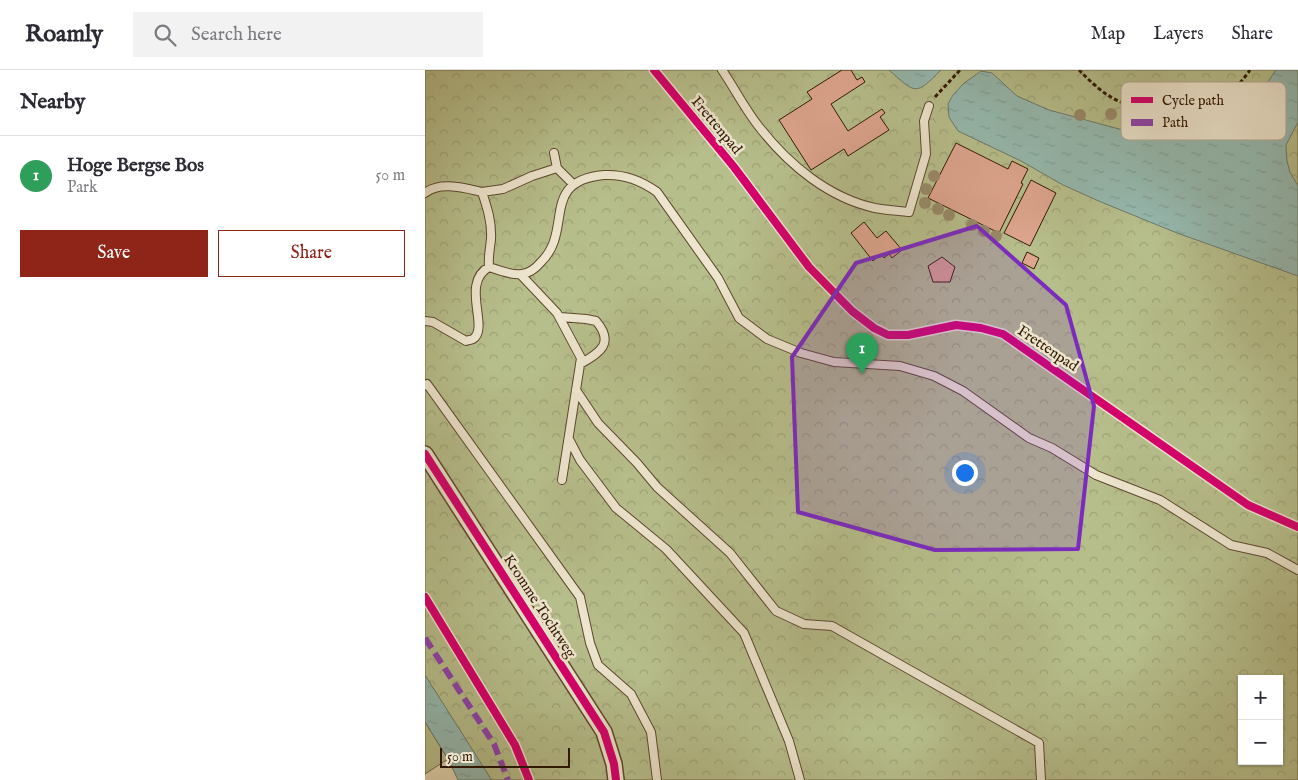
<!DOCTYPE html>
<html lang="en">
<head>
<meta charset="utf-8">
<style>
	body { margin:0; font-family:"IM FELL English",serif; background:#f2f2f3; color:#2b2b33 }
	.controls { position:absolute; right:15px; bottom:15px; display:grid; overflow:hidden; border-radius:0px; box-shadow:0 1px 4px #0004 }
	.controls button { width:45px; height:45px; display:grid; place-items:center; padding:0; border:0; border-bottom:1px solid #e1e1e2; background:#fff; color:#2b2b33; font:25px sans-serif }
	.scale { position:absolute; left:15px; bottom:12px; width:130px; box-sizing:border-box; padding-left:5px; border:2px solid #321903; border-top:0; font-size:14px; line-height:18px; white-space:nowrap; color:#321903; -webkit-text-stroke:4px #ede5ce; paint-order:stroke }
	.you { position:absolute; left:539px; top:402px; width:18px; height:18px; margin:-12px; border:4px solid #fff; border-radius:50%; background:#1a73e8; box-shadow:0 0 0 8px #1a73e833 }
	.badge { display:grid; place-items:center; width:32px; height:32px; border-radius:50%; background:#8f2418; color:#fff; font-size:16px; font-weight:700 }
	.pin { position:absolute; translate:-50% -41px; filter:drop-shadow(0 1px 2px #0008) }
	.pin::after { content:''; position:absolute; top:26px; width:18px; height:15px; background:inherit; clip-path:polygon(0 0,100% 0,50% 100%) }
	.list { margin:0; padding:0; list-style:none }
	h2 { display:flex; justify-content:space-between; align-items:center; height:65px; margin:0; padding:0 20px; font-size:21px }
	h2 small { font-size:16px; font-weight:400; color:#7c7c81 }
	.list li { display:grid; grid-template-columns:32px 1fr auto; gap:15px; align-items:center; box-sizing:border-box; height:80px; padding:0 20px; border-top:1px solid #e1e1e2 }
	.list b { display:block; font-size:19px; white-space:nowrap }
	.list p { margin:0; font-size:16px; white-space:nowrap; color:#7c7c81 }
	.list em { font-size:16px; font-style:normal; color:#7c7c81 }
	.actions { display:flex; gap:10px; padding:15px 20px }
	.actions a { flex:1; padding:11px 0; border:1px solid #8f2418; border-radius:0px; text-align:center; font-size:18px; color:#8f2418 }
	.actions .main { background:#8f2418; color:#fff }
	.icon { flex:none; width:28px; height:28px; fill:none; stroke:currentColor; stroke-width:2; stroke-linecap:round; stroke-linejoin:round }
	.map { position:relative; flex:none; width:873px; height:710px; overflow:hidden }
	header { display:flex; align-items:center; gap:30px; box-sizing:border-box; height:70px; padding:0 25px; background:#fff; border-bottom:1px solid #e1e1e2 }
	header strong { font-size:24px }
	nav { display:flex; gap:28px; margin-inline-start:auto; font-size:18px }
	.search { width:350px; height:45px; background:#f2f2f3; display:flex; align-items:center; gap:12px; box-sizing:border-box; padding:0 18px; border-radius:0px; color:#7c7c81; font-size:19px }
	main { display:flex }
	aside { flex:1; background:#fff }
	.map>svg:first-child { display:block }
	.grass { fill:#b6be8b; stroke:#746c47 }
	.park { fill:url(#park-crowns); stroke:#746c47; fill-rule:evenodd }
	.water { fill:url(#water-ripples); stroke:#6d796a }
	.building { fill:#dda58e; stroke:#321903 }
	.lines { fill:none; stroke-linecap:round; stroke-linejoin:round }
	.lane-casing { stroke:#5e482f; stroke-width:10 }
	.street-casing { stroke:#5e482f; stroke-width:18 }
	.path { stroke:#321903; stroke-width:3; stroke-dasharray:4 2.5; stroke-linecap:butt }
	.lane { stroke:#ede5ce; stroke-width:8 }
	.street { stroke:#ede5ce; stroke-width:15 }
	.quiet { stroke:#8e44ad; stroke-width:6; stroke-dasharray:12 6; stroke-linecap:butt }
	.cycleway-casing { stroke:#ede5ce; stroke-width:11 }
	.cycleway { stroke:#d6006c; stroke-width:8 }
	.tree { fill:#988a69 }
	.marked { fill:#7b2cbf; fill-opacity:0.2; stroke:#7b2cbf; stroke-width:4; stroke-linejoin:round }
	.labels { text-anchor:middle; stroke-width:5; stroke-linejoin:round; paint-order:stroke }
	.street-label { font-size:15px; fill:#321903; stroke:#ede5ce }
	.key { fill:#ede5ce; stroke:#b5a891; stroke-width:1 }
	.key-label { font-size:14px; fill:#321903 }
</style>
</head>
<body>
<header>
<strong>Roamly</strong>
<div class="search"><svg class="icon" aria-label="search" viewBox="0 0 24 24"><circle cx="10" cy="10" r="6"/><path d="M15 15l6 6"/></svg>Search here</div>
<nav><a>Map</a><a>Layers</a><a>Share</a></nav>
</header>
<main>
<aside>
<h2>Nearby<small></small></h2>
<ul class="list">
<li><span class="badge" style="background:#2e9e5b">1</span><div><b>Hoge Bergse Bos</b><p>Park</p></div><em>50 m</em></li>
</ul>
<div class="actions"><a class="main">Save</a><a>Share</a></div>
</aside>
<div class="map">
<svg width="873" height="710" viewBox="0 0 873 710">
	<defs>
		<pattern id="park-crowns" width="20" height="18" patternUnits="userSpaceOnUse" patternTransform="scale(1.25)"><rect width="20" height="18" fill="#b6be8b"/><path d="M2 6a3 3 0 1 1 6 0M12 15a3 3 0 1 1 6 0" fill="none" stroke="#9da376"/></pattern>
		<pattern id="water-ripples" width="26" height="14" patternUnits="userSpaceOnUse" patternTransform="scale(1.25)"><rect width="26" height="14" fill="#95b9af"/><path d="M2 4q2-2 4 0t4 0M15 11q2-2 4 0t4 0" fill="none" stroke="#819e95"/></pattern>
	</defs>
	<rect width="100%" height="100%" fill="#e3d7b3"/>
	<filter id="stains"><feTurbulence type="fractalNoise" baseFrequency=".004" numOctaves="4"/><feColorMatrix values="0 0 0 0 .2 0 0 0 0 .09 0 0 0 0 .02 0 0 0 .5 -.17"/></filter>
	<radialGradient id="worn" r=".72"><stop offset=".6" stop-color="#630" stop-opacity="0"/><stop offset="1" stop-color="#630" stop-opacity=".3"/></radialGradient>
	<path class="grass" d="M 0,652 L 23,689 L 0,704 Z"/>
	<path class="park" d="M 0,0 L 873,0 L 873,710 L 37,710 L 0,647 ZM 817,609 L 854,609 L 854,691 L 817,691 Z"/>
	<path class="water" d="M 464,0 L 516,0 C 490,26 491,24 464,0 Z
		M 851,0 L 873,0 L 873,52 L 861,75 L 862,91 L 865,102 L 873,116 L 873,206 L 752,163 L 676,132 L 638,115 L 596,91 L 533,61 L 524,47 L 523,34 L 528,25 L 538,14 L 556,1 L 567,3 L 592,26 L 624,40 L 720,66 L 756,68 L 787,60 L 812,46 L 838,19 Z
		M 0,605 L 66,709 L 66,710 L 33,710 L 23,689 L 0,652 Z"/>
	<path class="building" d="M 417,0 L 426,0 L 432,10 L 437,7 L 440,12 L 406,34 L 423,61 L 457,39 L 460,43 L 455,47 L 464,60 L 423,86 L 419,79 L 386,100 L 354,50 L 387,29 L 382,22 Z
		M 531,73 L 583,99 L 587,91 L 603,99 L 596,113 L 598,114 L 574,163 L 503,128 Z
		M 606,110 L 631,123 L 605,176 L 579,163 Z
		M 439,152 L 452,168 L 461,161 L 477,180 L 467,188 L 464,184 L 459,188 L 456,184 L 448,191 L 426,163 Z
		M 602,182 L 614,188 L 609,199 L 597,193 Z
		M 517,187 L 530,197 L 525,212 L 508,212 L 503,196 Z"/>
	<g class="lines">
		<defs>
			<path id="lane" d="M 297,0 C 310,19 321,41 335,58 C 364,95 404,128 450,138 C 461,140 473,141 484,142 L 501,84 L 499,51 L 504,36
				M 132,98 L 148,114
				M 57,122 L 78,119 L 107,106 L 132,98 L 129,83
				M 0,123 C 15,111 39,118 57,122 C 62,137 67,152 66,169 C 65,179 63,187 64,197
				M 96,205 L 132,243 L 156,288 L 137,410
				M 135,247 L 161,249 L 171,251 C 190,273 175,283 155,294
				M 0,251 L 8,252 L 41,271 C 43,270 46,270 48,269 C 65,258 35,213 64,197 C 73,200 88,206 97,204 C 105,203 111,198 116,192 C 149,160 114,111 179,105 C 198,104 217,111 232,122 L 293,208 L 314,248 L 342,269 L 376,283 L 409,292 L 475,296 L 509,306 L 538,321 L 604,368 L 627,378 L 671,405 L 735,430 L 806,475 L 842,483 L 873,500
				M 0,315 L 2,314 L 155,527 L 165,573 L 173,595 L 206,624 L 226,662 L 232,710
				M 151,320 L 173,353 L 212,393 L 232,417 L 305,483 L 351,541 L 379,554 L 407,556 L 614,673 L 616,710
				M 144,369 L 155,390 L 191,438 L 241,479 L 319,563 L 364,671 L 375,710"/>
			<path id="street" d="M 0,384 L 179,662 L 189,694 L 191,710"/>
		</defs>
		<use href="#lane" class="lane-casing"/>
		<use href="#street" class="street-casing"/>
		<path class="path" d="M 654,0 C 666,12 680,26 696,32 C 708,38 724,40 737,41 C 778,44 801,34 825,0
			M 510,27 L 535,0"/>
		<use href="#lane" class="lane"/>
		<use href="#street" class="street"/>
		<path class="quiet" d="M 0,568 L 69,674 L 83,710"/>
		<defs>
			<path id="cycleway" d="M 229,0 L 309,97 L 384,197 L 427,241 L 449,258 L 463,265 L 483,265 L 531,255 L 556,258 L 578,264 L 823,435 L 873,457
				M 0,384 L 179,662 L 189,694 L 191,710
				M 0,527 L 90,675 L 104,710"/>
		</defs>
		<use href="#cycleway" class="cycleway-casing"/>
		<use href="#cycleway" class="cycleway"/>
	</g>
	<g class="tree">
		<circle cx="686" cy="44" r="6"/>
		<circle cx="655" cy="45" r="6"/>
		<circle cx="509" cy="106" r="6"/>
		<circle cx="501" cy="119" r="6"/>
		<circle cx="500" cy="133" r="6"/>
		<circle cx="513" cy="139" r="6"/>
		<circle cx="524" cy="145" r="6"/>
		<circle cx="547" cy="155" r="6"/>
		<circle cx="559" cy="161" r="6"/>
		<circle cx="571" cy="166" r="6"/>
	</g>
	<path class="marked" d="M 552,156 L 641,235 L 669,336 L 653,479 L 510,480 L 373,442 L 367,287 L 431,193 Z"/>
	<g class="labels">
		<g class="street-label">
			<text transform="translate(292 55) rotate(50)" y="5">Frettenpad</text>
			<text transform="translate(623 278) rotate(34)" y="5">Frettenpad</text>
			<text transform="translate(115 536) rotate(57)" y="5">Kromme Tochtweg</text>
		</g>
	</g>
	<rect x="696" y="12" width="165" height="58" rx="8" class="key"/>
	<rect x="706" y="27" width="22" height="6" fill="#d6006c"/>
	<rect x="706" y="49" width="22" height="7" fill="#8e44ad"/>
	<g class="key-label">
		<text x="737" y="35">Cycle path</text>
		<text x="737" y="57">Path</text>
	</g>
	<rect width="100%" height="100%" filter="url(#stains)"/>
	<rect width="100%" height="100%" fill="url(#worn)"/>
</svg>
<div class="controls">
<button>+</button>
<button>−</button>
</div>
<div class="scale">50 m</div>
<div class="you"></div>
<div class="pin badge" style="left:437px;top:304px;background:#2e9e5b">1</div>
</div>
</main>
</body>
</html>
